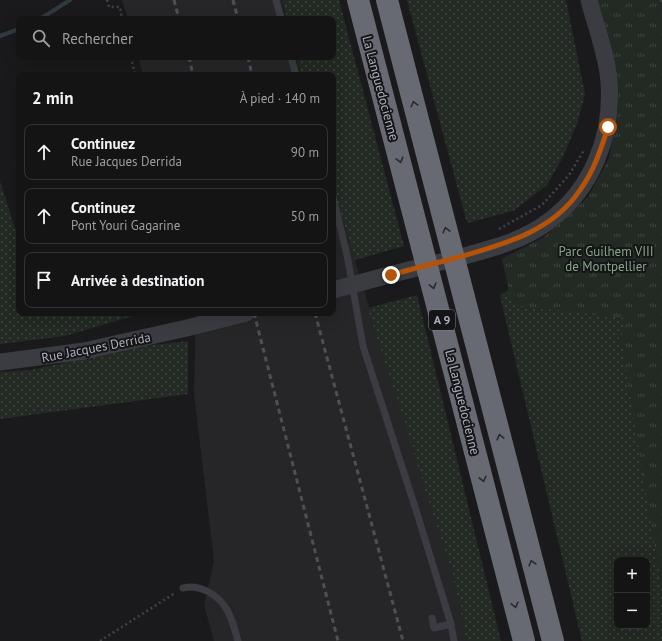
<!DOCTYPE html>
<html lang="fr">
<head>
<meta charset="utf-8">
<style>
	body { margin:0; font-family:"PT Sans",sans-serif; background:#1d1d1e; color:#f1f3f6 }
	.controls { position:absolute; right:12px; bottom:12px; display:grid; overflow:hidden; border-radius:8px; box-shadow:0 4px 16px #0002 }
	.controls button { width:36px; height:36px; display:grid; place-items:center; padding:0; border:0; border-bottom:1px solid #333334; background:#141415; color:#f1f3f6; font:20px sans-serif }
	.stop { position:absolute; width:12px; height:12px; margin:-9px; border:3px solid #b45309; border-radius:50%; background:#fff }
	.stop.end { background:#b45309; border-color:#fff; box-shadow:0 1px 4px #0008 }
	.list { margin:0; padding:0; list-style:none }
	h2 { display:flex; justify-content:space-between; align-items:center; height:52px; margin:0; padding:0 16px; font-size:17px }
	h2 small { font-size:13px; font-weight:400; color:#9d9ea0 }
	.list li { display:grid; grid-template-columns:26px 1fr auto; gap:12px; align-items:center; box-sizing:border-box; height:56px; margin:0 8px 8px; padding:0 8px; border:1px solid #333334; border-radius:8px }
	.list b { display:block; font-size:15px; white-space:nowrap }
	.list p { margin:0; font-size:13px; white-space:nowrap; color:#9d9ea0 }
	.list em { font-size:13px; font-style:normal; color:#9d9ea0 }
	.icon { flex:none; width:22px; height:22px; fill:none; stroke:currentColor; stroke-width:2; stroke-linecap:round; stroke-linejoin:round }
	.map { position:relative; flex:none; width:662px; height:641px; overflow:hidden }
	.search { position:absolute; background:#141415; box-shadow:0 4px 16px #0002; left:16px; top:16px; width:320px; height:44px; display:flex; align-items:center; gap:10px; box-sizing:border-box; padding:0 14px; border-radius:8px; color:#9d9ea0; font-size:15px }
	.panel { position:absolute; background:#141415; box-shadow:0 4px 16px #0002; left:16px; top:72px; width:320px; height:244px; border-radius:8px }
	.map>svg:first-child { display:block }
	.built { fill:#262629 }
	.grass { fill:url(#grass-dots); fill-rule:evenodd }
	.park { fill:url(#park-tufts) }
	.lines { fill:none; stroke-linecap:round; stroke-linejoin:round }
	.stream { stroke:#303940; stroke-width:4 }
	.path { stroke:#414348; stroke-width:2.5; stroke-dasharray:2 3; stroke-linecap:butt }
	.service { stroke:#3b3c41; stroke-width:7 }
	.tertiary { stroke:#3b3c41; stroke-width:17 }
	.motorway { stroke:#676a72; stroke-width:22 }
	.rail { stroke:#4e5056; stroke-width:3; stroke-dasharray:5 4; stroke-linecap:butt }
	.oneway { stroke:#2a2a2e }
	.route { stroke:#b45309; stroke-width:5 }
	.labels { text-anchor:middle; stroke-width:4; stroke-linejoin:round; paint-order:stroke }
	.shield { fill:#151517; stroke:#7f828a; stroke-width:1 }
	.shield-label { font-size:12px; font-weight:bold; fill:#adb1bb }
	.street-label { font-size:13px; fill:#adb1bb; stroke:#151517 }
	.park-label { font-size:13px; fill:#85a687; stroke:#151517 }
</style>
</head>
<body>
<div class="map">
<svg width="662" height="641" viewBox="0 0 662 641">
	<defs>
		<pattern id="grass-dots" width="8" height="8" patternUnits="userSpaceOnUse"><rect width="8" height="8" fill="#222a23"/><path d="M2 2h.1M6 6h.1" fill="none" stroke="#3f4641" stroke-width="1.8" stroke-linecap="round"/></pattern>
		<pattern id="park-tufts" width="24" height="20" patternUnits="userSpaceOnUse"><rect width="24" height="20" fill="#222a23"/><path d="M3 7l-1-3M5 7V3M7 7l1-3M15 17l-1-3M17 17v-4M19 17l1-3" fill="none" stroke="#3f4641"/></pattern>
	</defs>
	<rect width="100%" height="100%" fill="#1a1a1c"/>
	<path class="built" d="M 122,0 L 281,0 L 286,19 L 128,19 Z
		M 138,57 L 295,57 L 300,75 L 143,75 Z
		M 333,190 L 453,577 L 467,641 L 214,641 L 204,605 L 214,561 L 194,394 L 196,313 L 333,313 Z"/>
	<path class="grass" d="M 282,0 L 339,0 L 404,246 L 355,260 L 333,190 L 333,75 L 301,75 L 296,57 L 333,57 L 333,19 L 287,19 Z
		M 407,0 L 566,0 L 585,94 L 578,121 L 563,157 L 547,185 L 513,211 L 467,223 Z
		M 662,0 L 662,641 L 582,641 L 500,296 L 573,240 L 604,193 ZM 617,560 L 647,560 L 647,626 L 617,626 Z
		M 0,181 L 19,241 L 19,313 L 143,313 L 65,336 L 0,344 Z
		M 417,295 L 501,641 L 467,641 L 453,577 L 368,308 Z
		M 188,341 L 188,394 L 0,419 L 0,372 L 31,370 L 136,347 Z"/>
	<path class="park" d="M 594,0 L 662,0 L 662,591 L 621,340 L 625,318 L 512,305 L 502,259 L 544,237 L 588,197 L 609,158 L 618,110 L 611,63 Z"/>
	<g class="lines">
		<path class="stream" d="M 40,19 L 70,0
			M 0,36 L 19,29"/>
		<path class="path" d="M 107,0 L 109,7 L 120,7 L 122,19
			M 661,0 L 662,3
			M 131,57 L 135,75
			M 16,167 L 19,166
			M 499,229 L 542,205 L 569,175 L 584,150
			M 100,641 L 175,593"/>
		<path class="service" d="M 276,0 L 281,19
			M 291,57 L 296,75
			M 333,197 L 347,255 L 363,346 L 416,510 L 451,624 L 434,628 L 432,618
			M 183,588 C 192,586 198,587 207,591 C 228,602 232,619 238,641
			M 451,624 L 454,641"/>
		<path class="tertiary" d="M 333,290 C 370,280 407,270 445,261 C 479,252 521,243 549,221 C 592,189 613,136 609,82 C 607,55 596,27 589,0
			M 0,362 L 84,351 L 191,327 L 246,313"/>
		<path class="motorway" d="M 358,0 L 524,641
			M 387,0 L 553,641"/>
		<path class="rail" d="M 174,0 L 179,19
			M 233,0 L 238,19
			M 189,57 L 193,75
			M 248,57 L 252,75
			M 254,313 L 338,641
			M 315,313 L 403,641"/>
	</g>
	<defs><path id="oneway-chevron" d="M-2-3.5L2.5 0L-2 3.5" fill="none" stroke-width="1.6" stroke-linecap="round" stroke-linejoin="round"/></defs>
	<g class="oneway">
		<use href="#oneway-chevron" transform="translate(414 104) rotate(-104)"/>
		<use href="#oneway-chevron" transform="translate(400 160) rotate(75)"/>
		<use href="#oneway-chevron" transform="translate(446 230) rotate(-104)"/>
		<use href="#oneway-chevron" transform="translate(433 286) rotate(75)"/>
		<use href="#oneway-chevron" transform="translate(500 437) rotate(-104)"/>
		<use href="#oneway-chevron" transform="translate(483 479) rotate(76)"/>
		<use href="#oneway-chevron" transform="translate(532 563) rotate(-104)"/>
		<use href="#oneway-chevron" transform="translate(515 605) rotate(76)"/>
	</g>
	<g class="lines">
		<path class="route" d="M 391,275 C 411,269 432,264 452,259 C 498,246 552,233 580,190 C 594,171 601,149 608,127"/>
	</g>
	<g class="labels">
		<rect class="shield" x="429" y="310" width="26" height="20" rx="3"/>
		<g class="shield-label">
			<text x="442" y="324">A 9</text>
		</g>
		<g class="street-label">
			<text transform="translate(381 88) rotate(75)" y="5">La Languedocienne</text>
			<text transform="translate(96 347) rotate(-11)" y="5">Rue Jacques Derrida</text>
			<text transform="translate(463 402) rotate(76)" y="5">La Languedocienne</text>
		</g>
		<g class="park-label">
			<text x="606" y="256">Parc Guilhem VIII<tspan x="606" dy="15">de Montpellier</tspan></text>
		</g>
	</g>
</svg>
<div class="controls">
<button>+</button>
<button>−</button>
</div>
<div class="stop" style="left:608px;top:127px"></div>
<div class="stop end" style="left:391px;top:275px"></div>
<div class="search"><svg class="icon" aria-label="search" viewBox="0 0 24 24"><circle cx="10" cy="10" r="6"/><path d="M15 15l6 6"/></svg>Rechercher</div>
<section class="panel">
<h2>2 min<small>À pied · 140 m</small></h2>
<ul class="list">
<li><svg class="icon" aria-label="ahead" viewBox="0 0 24 24"><path d="M12 20V5M6 11l6-6 6 6"/></svg><div><b>Continuez</b><p>Rue Jacques Derrida</p></div><em>90 m</em></li>
<li><svg class="icon" aria-label="ahead" viewBox="0 0 24 24"><path d="M12 20V5M6 11l6-6 6 6"/></svg><div><b>Continuez</b><p>Pont Youri Gagarine</p></div><em>50 m</em></li>
<li><svg class="icon" aria-label="arrive" viewBox="0 0 24 24"><path d="M6 21V4h12l-3 4 3 4H6"/></svg><div><b>Arrivée à destination</b></div></li>
</ul>
</section>
</div>
</body>
</html>
